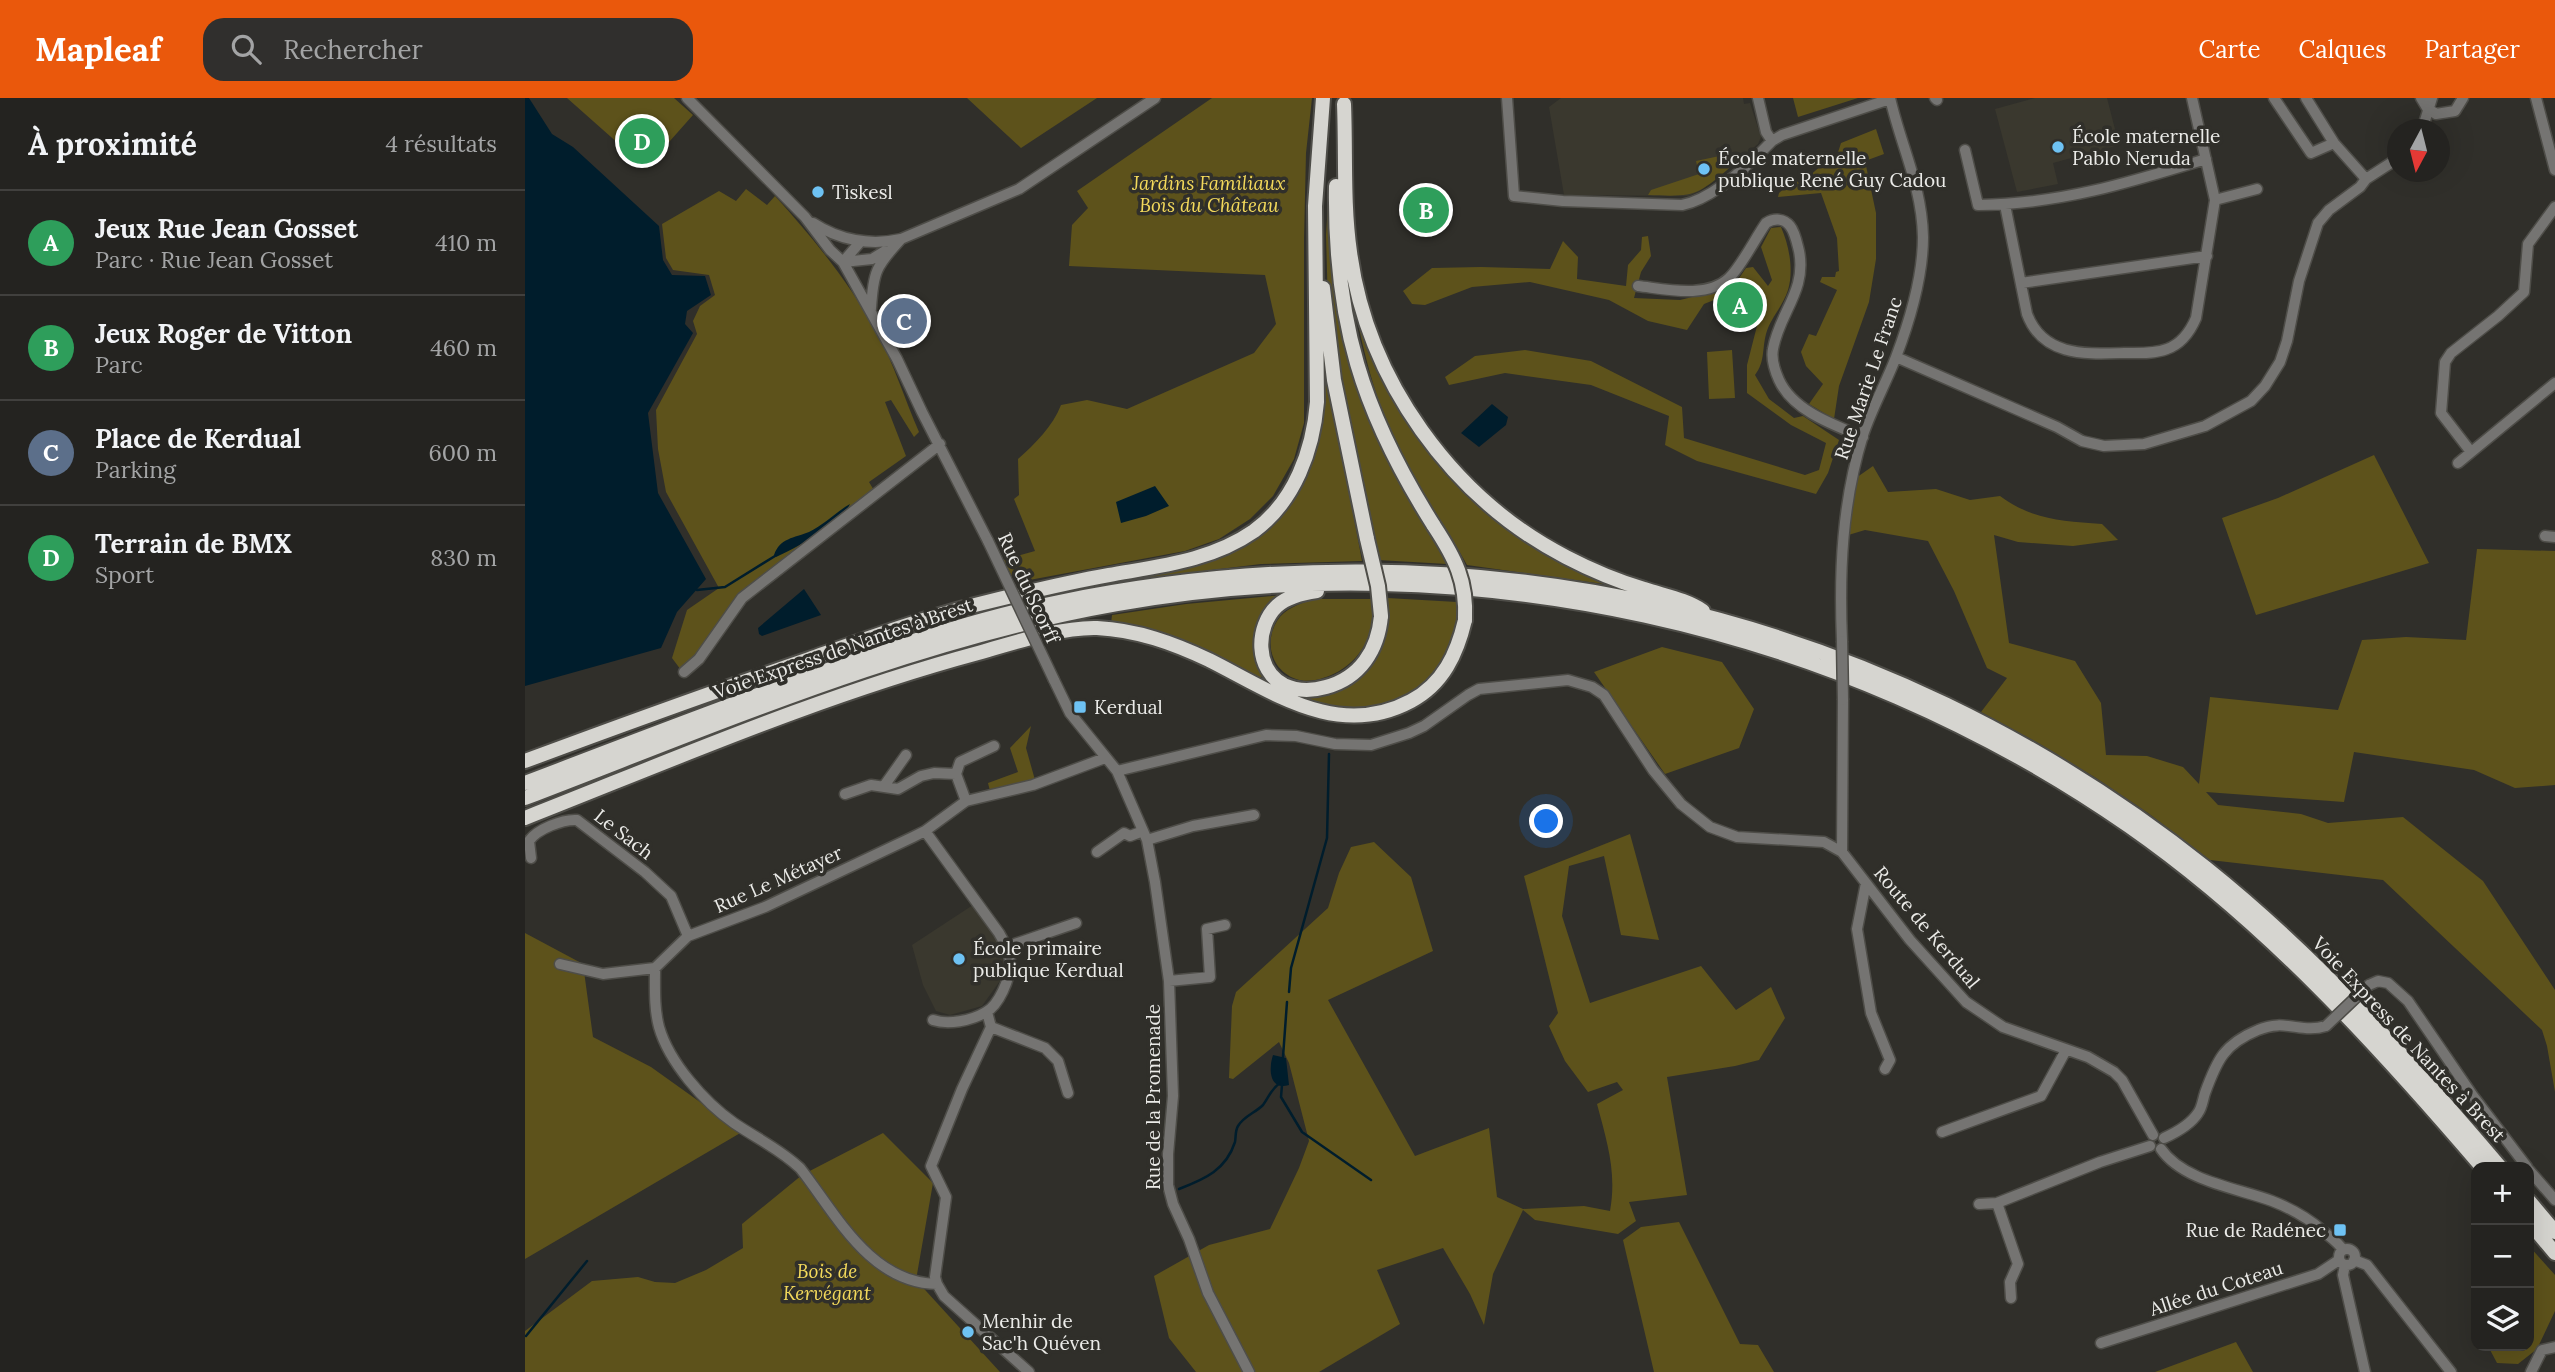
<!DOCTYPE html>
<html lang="fr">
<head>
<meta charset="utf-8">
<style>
	body { margin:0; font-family:Lora,serif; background:#302f2d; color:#f1f3f6 }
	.controls { position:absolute; right:21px; bottom:21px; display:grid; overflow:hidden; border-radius:14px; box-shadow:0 7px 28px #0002 }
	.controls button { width:63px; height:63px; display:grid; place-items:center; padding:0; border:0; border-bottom:2px solid #41403e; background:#242320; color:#f1f3f6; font:35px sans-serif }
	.compass { position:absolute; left:1862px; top:21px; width:63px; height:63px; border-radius:50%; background:#242320; box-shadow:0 7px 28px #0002; rotate:187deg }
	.you { position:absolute; left:1022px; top:724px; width:24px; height:24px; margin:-18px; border:5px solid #fff; border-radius:50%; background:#1a73e8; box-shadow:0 0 0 10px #1a73e833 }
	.badge { display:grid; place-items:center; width:46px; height:46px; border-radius:50%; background:#ea580c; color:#fff; font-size:23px; font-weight:700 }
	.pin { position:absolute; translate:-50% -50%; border:4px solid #fff; box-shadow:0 2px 7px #0006 }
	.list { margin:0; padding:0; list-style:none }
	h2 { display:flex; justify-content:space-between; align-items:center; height:91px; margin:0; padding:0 28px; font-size:30px }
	h2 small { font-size:23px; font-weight:400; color:#a3a4a5 }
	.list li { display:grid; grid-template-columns:46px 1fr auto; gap:21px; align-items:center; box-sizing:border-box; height:105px; padding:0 28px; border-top:2px solid #41403e }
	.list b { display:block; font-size:26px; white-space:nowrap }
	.list p { margin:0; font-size:23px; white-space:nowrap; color:#a3a4a5 }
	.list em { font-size:23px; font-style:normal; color:#a3a4a5 }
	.icon { flex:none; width:38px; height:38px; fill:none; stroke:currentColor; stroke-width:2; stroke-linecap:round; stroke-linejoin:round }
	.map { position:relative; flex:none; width:2030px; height:1274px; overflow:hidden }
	header { display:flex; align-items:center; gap:42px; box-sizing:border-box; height:98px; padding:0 35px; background:#ea580c; color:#fff }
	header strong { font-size:33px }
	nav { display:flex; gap:38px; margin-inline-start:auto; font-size:24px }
	.search { width:490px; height:63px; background:#302f2d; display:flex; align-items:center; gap:18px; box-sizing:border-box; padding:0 24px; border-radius:21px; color:#a3a4a5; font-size:26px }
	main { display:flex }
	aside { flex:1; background:#242320 }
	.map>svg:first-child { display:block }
	.built { fill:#3a382e }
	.green { fill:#5d521b }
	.water { fill:#001d2c }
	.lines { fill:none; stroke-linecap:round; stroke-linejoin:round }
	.stream { stroke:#001d2c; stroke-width:2.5 }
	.minor-casing { stroke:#4e4d48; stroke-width:13 }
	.highway-casing { stroke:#4e4d48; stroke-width:18 }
	.minor { stroke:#757472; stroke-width:10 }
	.highway { stroke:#d6d5d0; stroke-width:14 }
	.minor-bridge-casing { stroke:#4e4d48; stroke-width:13; stroke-linecap:butt }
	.highway-bridge-casing { stroke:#4e4d48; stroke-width:18; stroke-linecap:butt }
	.minor-bridge { stroke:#757472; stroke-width:10 }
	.highway-bridge { stroke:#d6d5d0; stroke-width:14 }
	.poi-dot { fill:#6ec2f3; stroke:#302f2a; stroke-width:2.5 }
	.labels { text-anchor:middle; stroke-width:7; stroke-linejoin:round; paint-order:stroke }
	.poi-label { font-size:19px; fill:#ebebe8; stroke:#302f2a; text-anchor:start }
	.park-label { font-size:19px; font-style:italic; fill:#f3d95b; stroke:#302f2a }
	.street-label { font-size:19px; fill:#ebebe8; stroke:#302f2a }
</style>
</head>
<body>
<header>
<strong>Mapleaf</strong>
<div class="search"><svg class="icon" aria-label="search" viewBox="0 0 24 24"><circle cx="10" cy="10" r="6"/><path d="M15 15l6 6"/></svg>Rechercher</div>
<nav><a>Carte</a><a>Calques</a><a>Partager</a></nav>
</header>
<main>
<aside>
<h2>À proximité<small>4 résultats</small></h2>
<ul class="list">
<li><span class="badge" style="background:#2e9e5b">A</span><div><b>Jeux Rue Jean Gosset</b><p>Parc · Rue Jean Gosset</p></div><em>410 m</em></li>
<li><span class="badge" style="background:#2e9e5b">B</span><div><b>Jeux Roger de Vitton</b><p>Parc</p></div><em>460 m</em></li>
<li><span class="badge" style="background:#5c6f8a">C</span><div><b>Place de Kerdual</b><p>Parking</p></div><em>600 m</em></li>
<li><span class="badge" style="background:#2e9e5b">D</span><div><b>Terrain de BMX</b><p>Sport</p></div><em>830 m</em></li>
</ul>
</aside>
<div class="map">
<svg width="2030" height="1274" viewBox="0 0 2030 1274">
	<rect width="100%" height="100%" fill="#302f2a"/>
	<path class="built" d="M 1036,0 L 1218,0 L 1219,6 L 1225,5 L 1236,39 L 1233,46 L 1175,93 L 1164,98 L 1039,97 L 1024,9 Z
		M 1510,0 L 1582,0 L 1594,47 L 1528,65 L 1533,86 L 1492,94 L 1470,11 Z
		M 451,805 L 472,840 L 478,855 L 477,880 L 457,908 L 425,917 L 411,913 L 398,887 L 387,847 Z"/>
	<path class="green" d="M 42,0 L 149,0 L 168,17 L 121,70 Z
		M 442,0 L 572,0 L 496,50 Z
		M 687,0 L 787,0 L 781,55 L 779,141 L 779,325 L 769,361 L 748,398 L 725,421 L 694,441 L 660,453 L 499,483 L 488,480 L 478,462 L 510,453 L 489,401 L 494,397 L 493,361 C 510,346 528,328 536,307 L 562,302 L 602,311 L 729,255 L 751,226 L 740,177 L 544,168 L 547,127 L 563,110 L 552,93 Z
		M 1268,0 L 1333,0 L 1273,19 Z
		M 1351,31 L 1359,56 L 1340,63 L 1351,115 L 1351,161 L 1344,204 L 1314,288 L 1309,321 L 1284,306 L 1298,286 L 1281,268 L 1276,254 L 1284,236 L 1291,238 L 1312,192 L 1295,184 L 1297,179 L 1310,179 L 1311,174 L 1314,173 L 1312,140 L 1296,95 L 1253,99 L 1254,95 L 1270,81 L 1275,86 L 1298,66 L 1309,67 L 1316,45 Z
		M 1204,56 L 1207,68 C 1171,98 1171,99 1123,97 L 1126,92 L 1174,76 L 1171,63 Z
		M 804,90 C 805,170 814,244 843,320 C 863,371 894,418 922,466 L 853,462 L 833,378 L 803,209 L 801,137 Z
		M 221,91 L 242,107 L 250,98 C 288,140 325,185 352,235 C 369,266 380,302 394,334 L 389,339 L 366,302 L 360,304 L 381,358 L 344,384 L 350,394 L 242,475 L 167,562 L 156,572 L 147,560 L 162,512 L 194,490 L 141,394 L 133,351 L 131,312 L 172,236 L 168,223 L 175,208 L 190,197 L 184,177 L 148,172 L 141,160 L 137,126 L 194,93 L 211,103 Z
		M 1256,129 C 1264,147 1269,172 1263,192 C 1258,208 1245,221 1241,236 C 1237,252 1240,264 1230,277 L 1244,301 L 1269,320 L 1278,318 L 1314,342 L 1303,375 L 1291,396 L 1172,363 L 1140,347 L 1144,318 L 1066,287 L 980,275 L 924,287 L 920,279 L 950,258 L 1000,252 L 1066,263 L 1157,309 L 1159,340 L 1280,377 L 1294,372 L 1301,345 L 1266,327 L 1222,295 L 1222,267 L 1233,224 L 1234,194 L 1215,189 L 1209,193 L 1231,197 L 1228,222 L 1199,218 L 1202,197 L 1179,206 L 1162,232 L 1123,223 L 1084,202 L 1005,184 L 947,189 L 900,207 L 887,206 L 878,193 L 907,170 L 956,169 L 1025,171 L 1038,143 L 1053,159 L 1052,181 L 1101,188 L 1103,167 L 1116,152 L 1117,139 L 1123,138 L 1126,158 L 1116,174 L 1109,200 L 1155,202 L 1208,189 L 1221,170 L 1228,169 L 1243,188 L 1247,182 L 1236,149 L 1246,130 Z
		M 822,165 L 842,234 L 942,393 L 1093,488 L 942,467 C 925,435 904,406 886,375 C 849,311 834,238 822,165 Z
		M 798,240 L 810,319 L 837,463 L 736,466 L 587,484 L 685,462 L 728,442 L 761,408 L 778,383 L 792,347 L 798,315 Z
		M 1207,252 L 1210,300 L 1184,301 L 1182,254 Z
		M 1849,357 L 1904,465 L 1731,517 L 1697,420 L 1753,400 Z
		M 1348,368 L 1363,394 L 1411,391 L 1445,402 L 1475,398 C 1508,422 1536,423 1577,426 L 1593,442 L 1548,448 L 1493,444 L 1469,437 L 1484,545 L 1550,563 L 1576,605 L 1581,657 L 1622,658 L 1658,669 L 1674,686 L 1685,599 L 1813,612 L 1837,542 L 1881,539 L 1941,542 L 1952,451 L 2030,453 L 2030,687 L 1990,690 L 1949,672 L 1829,654 L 1819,704 L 1681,694 L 1693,707 L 1776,716 L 1803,725 L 1878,719 L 1958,783 L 2030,892 L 2030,994 L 2022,948 L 2017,932 L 1858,782 L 1685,762 L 1623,715 L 1571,680 L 1515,646 L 1456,614 L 1482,580 L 1462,570 L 1429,493 L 1403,443 L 1340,432 L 1320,438 L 1328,382 Z
		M 759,497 L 740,515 L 740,575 L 733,583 L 586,526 L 587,517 L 661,506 Z
		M 862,500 L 932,504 C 932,516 933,530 930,541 C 915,596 850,620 799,608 C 791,606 783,600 775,596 L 819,588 L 861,529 Z
		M 789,501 L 846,501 C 854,537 832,570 798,580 C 790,583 778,584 771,581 C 746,572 739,544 752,523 C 759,511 776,505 789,501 Z
		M 1137,549 L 1197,564 L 1229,611 L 1214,650 L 1140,676 L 1069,574 Z
		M 506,628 L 501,650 L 510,682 L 465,693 L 463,685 L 493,674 L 485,650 Z
		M 1105,736 L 1134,842 L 1096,837 L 1079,758 L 1044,768 L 1037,818 L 1065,905 L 1176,868 L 1211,912 L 1246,889 L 1260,920 L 1234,962 L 1210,968 L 1142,979 L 1162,1097 L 1104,1104 L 1111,1123 L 1093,1136 L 1010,1122 L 998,1112 L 968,1176 L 959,1227 L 945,1196 L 918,1150 L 852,1172 L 875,1226 L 794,1274 L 671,1274 L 644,1240 L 629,1178 L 684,1147 L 745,1131 L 774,1070 L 784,1043 L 764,965 L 754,944 L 708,981 L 704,980 L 707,908 L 711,894 L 803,810 L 814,775 L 826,749 L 849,744 L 886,779 L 908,853 L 803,902 L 890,1058 L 964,1030 L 972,1099 L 998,1111 L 1059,1108 L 1085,1113 C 1092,1074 1082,1044 1072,1006 L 1098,992 L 1092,984 L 1063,994 L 1040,963 L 1024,928 L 1033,915 L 999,778 Z
		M 0,835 L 58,866 L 68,939 L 126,969 L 217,1034 L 0,1161 Z
		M 358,1035 L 408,1085 L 391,1182 L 475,1274 L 0,1274 L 0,1233 L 67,1183 L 113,1179 L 130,1184 L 150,1185 L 181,1172 L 218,1150 L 217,1126 L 277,1077 Z
		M 1154,1124 L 1215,1246 L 1233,1247 L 1249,1274 L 1129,1274 L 1098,1142 L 1116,1129 Z
		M 2004,1148 L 2030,1177 L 2030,1213 L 2012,1251 L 1993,1266 L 1972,1265 L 1963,1248 L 2004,1248 Z
		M 1711,1244 L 1728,1274 L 1630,1274 Z"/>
	<path class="water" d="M 0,0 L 4,0 L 27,36 L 48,49 L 134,128 L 138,162 L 147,177 L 180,178 L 186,197 L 162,213 L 160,226 L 168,235 L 123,315 L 133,395 L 181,481 L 152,514 L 136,550 L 0,588 Z
		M 967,306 L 983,319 L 981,327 L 954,349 L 936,335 Z
		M 630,388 L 644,408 L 621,418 L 596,425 L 591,404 Z
		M 325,406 C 316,426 271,450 251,459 L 249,457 C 255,440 269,440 284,434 C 299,427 311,414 325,406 Z
		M 279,491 L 296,517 L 237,538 L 234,536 L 233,530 Z
		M 748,957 L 761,960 L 764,987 C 745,993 743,972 748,957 Z"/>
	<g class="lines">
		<path class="stream" d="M 172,492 L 200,489 L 250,458
			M 764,894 L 766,870 L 802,740 L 804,656
			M 758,959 L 762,904
			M 757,987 L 756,999 L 777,1034 L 846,1082
			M 654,1091 C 680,1081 701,1072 710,1044 C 711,1039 710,1033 713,1028 C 719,1018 730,1015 738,1007 C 744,999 746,991 755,985
			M 1,1238 L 62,1163"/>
		<defs>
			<path id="minor" d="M 162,0 L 280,119 L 305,152 L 318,164 L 372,261 L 397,314 L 463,443
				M 982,0 L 989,98 L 1038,103 L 1157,107 C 1189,101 1225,66 1247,43 L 1257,37 L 1365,1
				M 1233,0 L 1241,34 L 1247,43
				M 1410,0 L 1412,2
				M 1749,0 L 1786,55 L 1809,45
				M 1781,0 L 1809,45 L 1841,81
				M 1896,0 L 1902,10 L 1911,16 L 1930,13 L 1938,0
				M 2011,0 L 2030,72
				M 1897,32 L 1907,0
				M 1440,52 L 1453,107 C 1535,106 1603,85 1681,61
				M 1690,102 L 1732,91
				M 1480,107 L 1502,216 C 1518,259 1561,256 1599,255 C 1613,255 1629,256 1642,251 C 1656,246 1665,234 1671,220 L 1690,102 L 1667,0
				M 288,125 C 314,142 345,148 376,141 L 494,91 L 630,0
				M 318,164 L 347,161 L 360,153
				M 318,164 L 336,143
				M 1496,185 L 1682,158
				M 1113,188 C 1140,191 1182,201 1204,180 C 1216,169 1231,139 1241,125 C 1249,120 1259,120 1265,128 C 1270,134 1272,145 1274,153 C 1282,193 1254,215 1248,251 C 1246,261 1250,273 1254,282 C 1268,313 1309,327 1338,339
				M 346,211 C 348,174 351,168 376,141
				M 1371,259 L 1532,329 L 1557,343 L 1579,348 L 1619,346 L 1680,328 L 1726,303 L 1740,288 L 1755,264 L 1762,243 L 1774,183 L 1793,125 L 1804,112 L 1835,89 L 1841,81 L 1872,61
				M 1946,354 L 1916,315 L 1920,264 L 1926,255 L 1973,218 L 1999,194 L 2003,146 L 2030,109
				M 1933,365 L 2030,285
				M 2020,438 L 2030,439
				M 1317,543 C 1314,473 1317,405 1338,337 C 1347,310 1361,285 1371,259 C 1385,222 1398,179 1398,139 C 1397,88 1376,48 1365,0
				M 159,574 L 174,561 L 217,500 L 415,346
				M 529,582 L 545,615 L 592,673 L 622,742 L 630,784 L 644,883 L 648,998 L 643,1056 L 643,1087 L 648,1106 L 664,1141 L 683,1195 L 724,1274
				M 592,673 L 741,637 L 771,638 L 810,646 L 846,647 L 884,635 L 899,628 L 943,597 L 954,591 L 1043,582 L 1067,589 L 1079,597 L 1128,672 L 1156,706 L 1185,729 L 1212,739 L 1299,744 L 1317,754 L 1385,842 L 1441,904 L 1478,929 L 1563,959 L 1589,974 L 1597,982 L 1628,1037
				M 431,676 L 435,664 L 469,648
				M 359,688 L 381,657
				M 320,696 L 346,687 L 373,691 L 396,678 L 409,675 L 431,676 L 441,703
				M 400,733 L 474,835 C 479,844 486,855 485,866 C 485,881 474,907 461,914 C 446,923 423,927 408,922
				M 622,742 L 668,728 L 729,717
				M 572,754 L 599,735 L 605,738 L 618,733
				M 1317,754 L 1318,602
				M 6,760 L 4,743 C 12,731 38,721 52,722 L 120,774 L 146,798 L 163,838
				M 1341,785 L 1332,831 L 1346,915 L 1365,962 L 1360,971
				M 481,849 L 551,825
				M 35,866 L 78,876 L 130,870
				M 644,883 L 685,879 L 682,831 L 700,827
				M 1844,887 L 1853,883 L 1863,885 L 1883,903 L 1948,998 L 2002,1069
				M 462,914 L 466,929 L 520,950 L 533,963 L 543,995
				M 1417,1034 L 1516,998 L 1541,952
				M 1639,1040 C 1650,1035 1666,1026 1673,1015 C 1677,1010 1678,1001 1680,995 C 1692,962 1699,946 1733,932 C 1760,920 1776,936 1801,928
				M 1636,1051 C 1658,1083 1712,1090 1747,1103 C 1765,1110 1784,1121 1798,1133 C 1805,1139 1813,1144 1818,1152
				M 2004,1072 L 2030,1102
				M 1472,1105 L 1493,1166 L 1485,1184 L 1486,1200
				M 1454,1106 L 1472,1105 L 1575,1064 L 1625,1048
				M1814 1159a8 8 0 1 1 16 0a8 8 0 1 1-16 0Z
				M 1829,1162 L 1842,1167 L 1926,1274
				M 1820,1167 L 1818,1177 L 1840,1274
				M 412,1186 L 410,1179 L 421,1099 L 406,1068 L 437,991 L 466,929
				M 1576,1245 L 1793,1176 L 1814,1162
				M 504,1274 L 419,1198 L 412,1186 C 345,1185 311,1116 275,1070 C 255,1051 231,1040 209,1025 C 179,1004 144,964 134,929 C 129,910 130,890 130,870 L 163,838 L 240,809 L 388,739 L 400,733 L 441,703 L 508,687 L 580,660
				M 2006,1274 L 2017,1252 L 2030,1249"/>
			<path id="highway" d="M 819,6 C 821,56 818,105 825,154 C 842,282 927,400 1041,459 C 1066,472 1092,483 1119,491 C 1140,498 1160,501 1178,513
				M 811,88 C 809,224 837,314 909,428
				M 798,190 L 809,282 L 842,441
				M 792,493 C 778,495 763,498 752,508 C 730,529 730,572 759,587 C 772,593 787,593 801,589 C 835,580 853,552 856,518
				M 0,663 C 94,628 188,594 284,561 C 338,542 393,522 450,507 C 494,496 539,485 584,477 C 634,468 686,463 729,433 C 770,403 788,352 792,304 L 790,108 L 798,0
				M 0,685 C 103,646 207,605 311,569 C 384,544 458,519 534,504 C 942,420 1354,509 1681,770 C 1791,858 1884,962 1975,1069
				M 0,700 C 194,626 387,542 592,506 C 943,444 1312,525 1604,728 C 1739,822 1851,945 1957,1069
				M 0,720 C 150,661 297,597 453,555 C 488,545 536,529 572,530 C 612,532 648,545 684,562 C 748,594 813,642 886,603 C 918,586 932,556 940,522
				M 2004,1103 L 2030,1134
				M 2004,1124 L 2030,1155"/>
		</defs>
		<use href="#minor" class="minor-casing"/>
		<use href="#highway" class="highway-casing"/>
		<use href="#minor" class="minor"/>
		<use href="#highway" class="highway"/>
		<defs>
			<path id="minor-bridge" d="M 463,443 L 529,582
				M 1317,543 L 1318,602
				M 1801,928 L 1844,887"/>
			<path id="highway-bridge" d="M 909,428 C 930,460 942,483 940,522
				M 842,441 L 853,488 L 856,518"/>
		</defs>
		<use href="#minor-bridge" class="minor-bridge-casing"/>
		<use href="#highway-bridge" class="highway-bridge-casing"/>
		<use href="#minor-bridge" class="minor-bridge"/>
		<use href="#highway-bridge" class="highway-bridge"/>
	</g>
	<g class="poi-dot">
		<circle cx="1533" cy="49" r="7"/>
		<circle cx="1179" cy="71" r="7"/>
		<circle cx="293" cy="94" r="7"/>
		<rect x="548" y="602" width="14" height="14" rx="3.5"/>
		<circle cx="434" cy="861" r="7"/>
		<rect x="1808" y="1125" width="14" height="14" rx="3.5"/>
		<circle cx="443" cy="1234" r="7"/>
	</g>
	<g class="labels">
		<g class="poi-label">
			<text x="1547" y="45">École maternelle<tspan x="1547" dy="22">Pablo Neruda</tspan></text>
			<text x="1193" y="67">École maternelle<tspan x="1193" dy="22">publique René Guy Cadou</tspan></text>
			<text x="307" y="101">Tiskesl</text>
			<text x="569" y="616">Kerdual</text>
			<text x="448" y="857">École primaire<tspan x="448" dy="22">publique Kerdual</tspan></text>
			<text x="1801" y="1139" text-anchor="end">Rue de Radénec</text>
			<text x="457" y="1230">Menhir de<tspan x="457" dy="22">Sac'h Quéven</tspan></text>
		</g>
		<g class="park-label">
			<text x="684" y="92">Jardins Familiaux<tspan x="684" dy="22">Bois du Château</tspan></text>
			<text x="302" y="1180">Bois de<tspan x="302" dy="22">Kervégant</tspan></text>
		</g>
		<g class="street-label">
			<text transform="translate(1343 280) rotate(-71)" y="7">Rue Marie Le Franc</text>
			<text transform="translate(504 490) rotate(65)" y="7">Rue du Scorff</text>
			<text transform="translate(318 550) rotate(-19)" y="7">Voie Express de Nantes à Brest</text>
			<text transform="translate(99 736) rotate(38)" y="7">Le Sach</text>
			<text transform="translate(253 781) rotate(-24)" y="7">Rue Le Métayer</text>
			<text transform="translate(1402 829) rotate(50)" y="7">Route de Kerdual</text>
			<text transform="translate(1884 941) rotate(47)" y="7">Voie Express de Nantes à Brest</text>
			<text transform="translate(628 999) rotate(-90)" y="7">Rue de la Promenade</text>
			<text transform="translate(1691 1190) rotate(-18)" y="7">Allée du Coteau</text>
		</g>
	</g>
</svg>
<div class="controls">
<button>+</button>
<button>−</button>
<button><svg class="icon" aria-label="layers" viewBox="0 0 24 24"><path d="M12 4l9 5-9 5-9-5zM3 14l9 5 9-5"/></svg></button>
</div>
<svg class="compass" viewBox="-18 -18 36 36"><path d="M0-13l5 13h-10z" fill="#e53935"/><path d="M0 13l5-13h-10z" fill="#a3a4a5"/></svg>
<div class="you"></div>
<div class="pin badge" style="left:1215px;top:207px;background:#2e9e5b">A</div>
<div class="pin badge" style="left:901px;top:112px;background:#2e9e5b">B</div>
<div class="pin badge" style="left:379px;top:223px;background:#5c6f8a">C</div>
<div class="pin badge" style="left:117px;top:43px;background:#2e9e5b">D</div>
</div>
</main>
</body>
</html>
